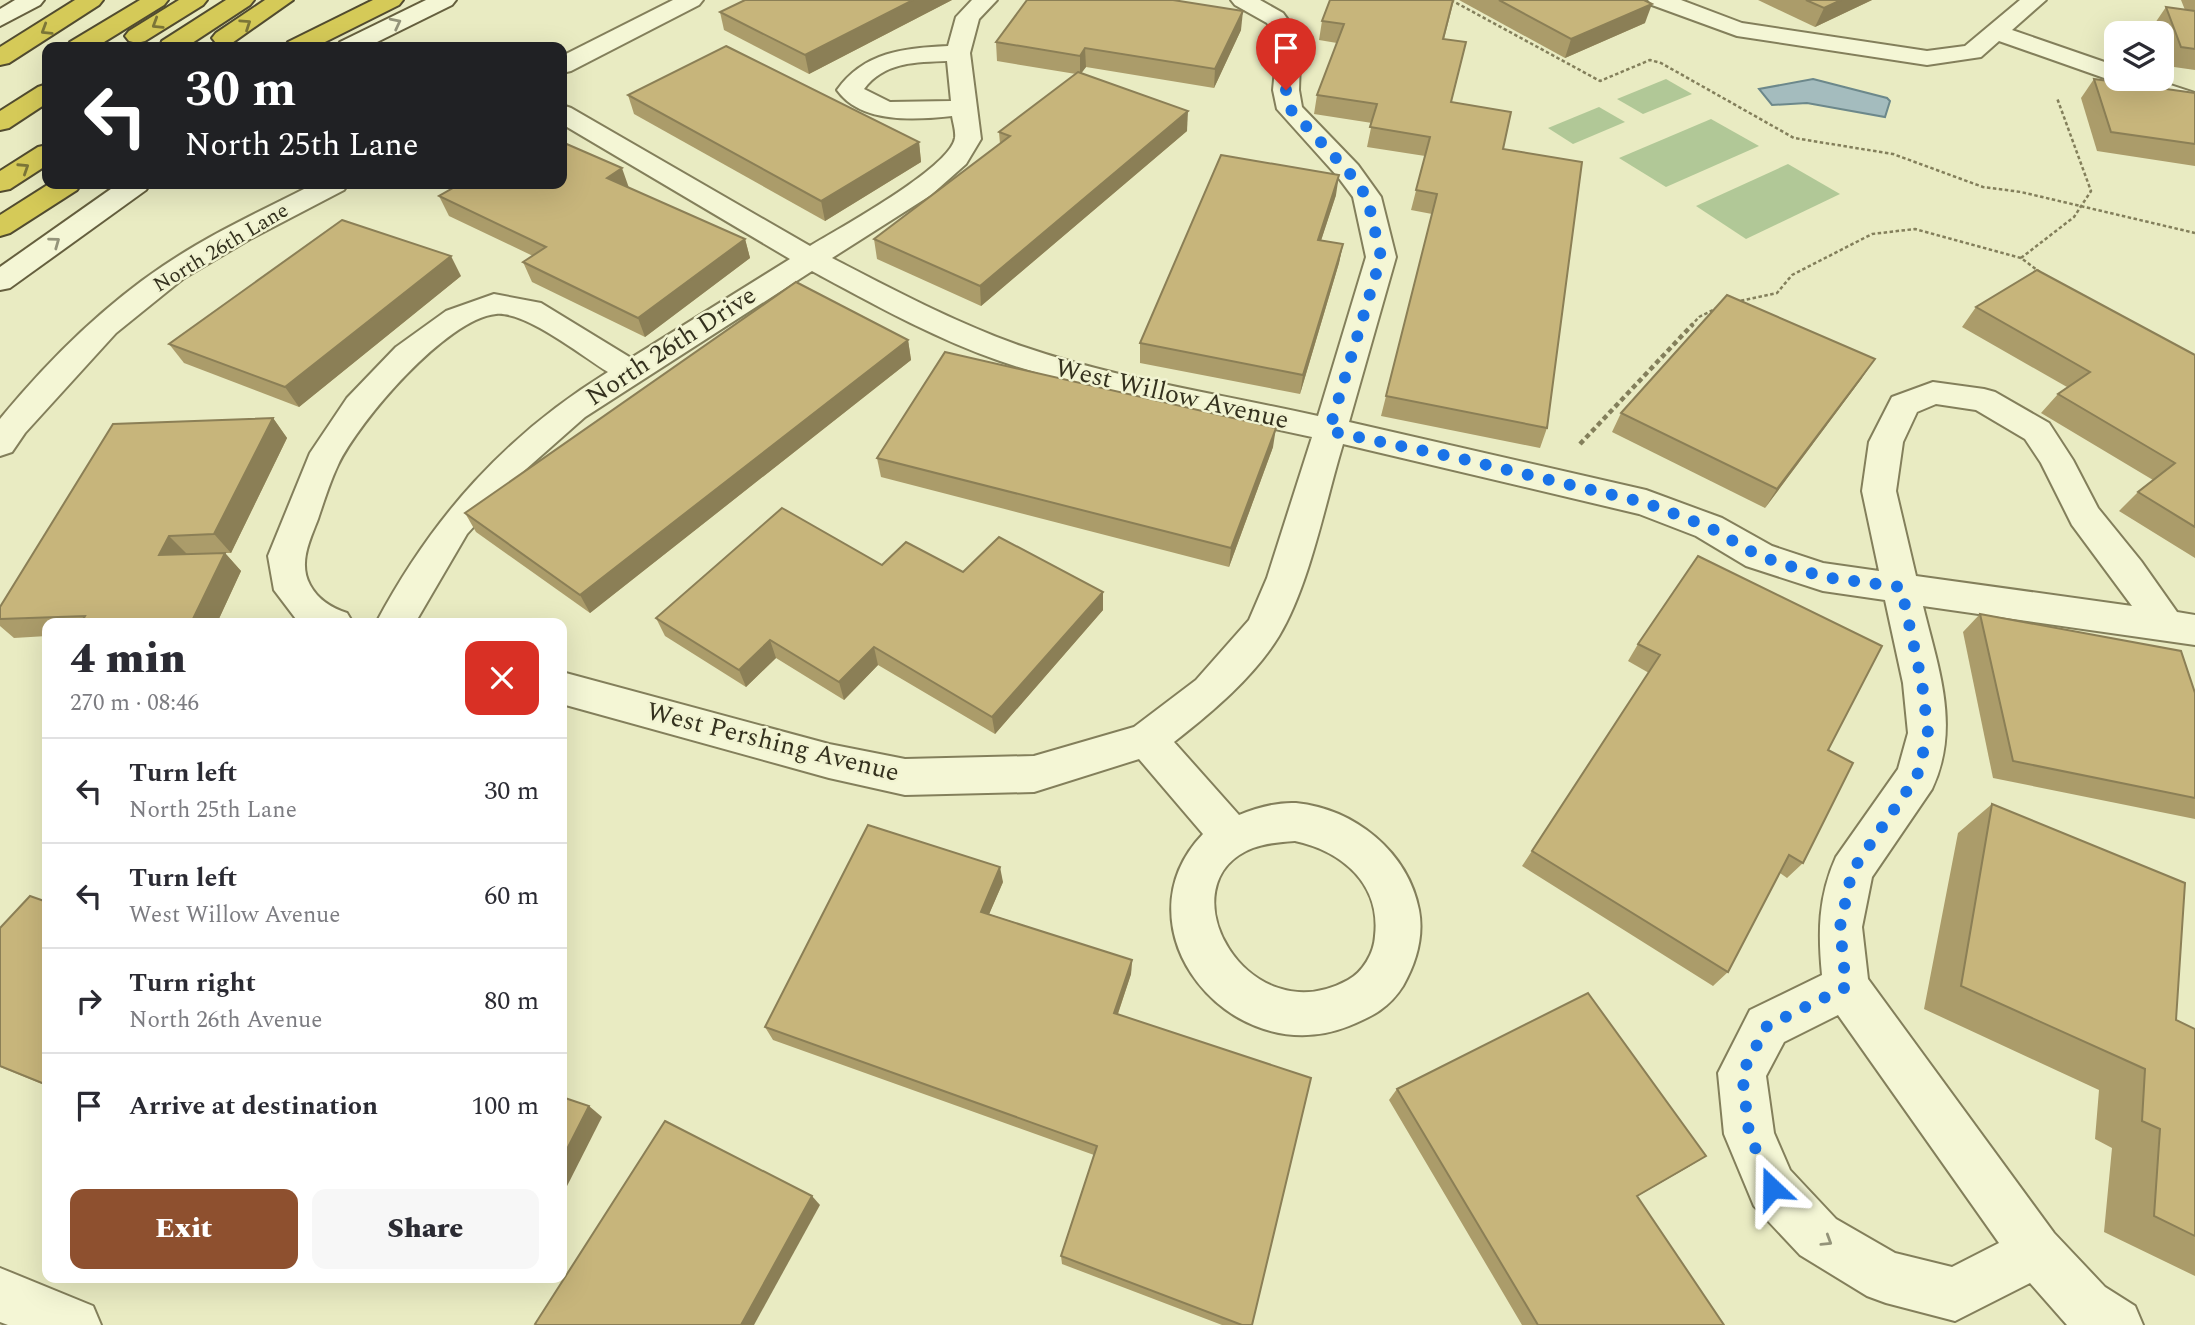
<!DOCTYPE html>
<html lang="en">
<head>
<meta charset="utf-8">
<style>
	body { margin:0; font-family:Spectral,serif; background:#f7f7f7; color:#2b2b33; height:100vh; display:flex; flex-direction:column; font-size:26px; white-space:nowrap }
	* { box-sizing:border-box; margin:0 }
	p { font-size:23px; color:#7c7c81 }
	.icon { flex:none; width:38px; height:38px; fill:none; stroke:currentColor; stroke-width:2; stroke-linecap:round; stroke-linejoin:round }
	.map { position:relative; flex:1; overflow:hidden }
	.drawer { position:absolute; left:42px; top:618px; width:525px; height:665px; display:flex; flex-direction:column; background:#fff; border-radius:14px; box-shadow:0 7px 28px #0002 }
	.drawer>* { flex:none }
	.top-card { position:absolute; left:42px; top:42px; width:525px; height:147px; border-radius:14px; box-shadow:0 7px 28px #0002; background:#202124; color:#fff; overflow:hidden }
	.tools { position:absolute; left:2104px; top:21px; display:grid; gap:14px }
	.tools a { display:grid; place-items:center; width:70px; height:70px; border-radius:14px; background:#fff; box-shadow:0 7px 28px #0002; font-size:35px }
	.pin { position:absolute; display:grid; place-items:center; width:60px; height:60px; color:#fff; margin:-72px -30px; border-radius:50% 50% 50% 0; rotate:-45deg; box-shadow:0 0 7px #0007 }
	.pin .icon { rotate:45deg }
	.me { position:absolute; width:77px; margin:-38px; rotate:337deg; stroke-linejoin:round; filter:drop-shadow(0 0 5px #0008) }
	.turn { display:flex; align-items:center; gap:24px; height:147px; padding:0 28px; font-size:32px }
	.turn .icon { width:91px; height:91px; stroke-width:2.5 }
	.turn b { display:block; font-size:49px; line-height:60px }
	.round { display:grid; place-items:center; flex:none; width:74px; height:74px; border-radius:14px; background:#f7f7f7 }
	.head { display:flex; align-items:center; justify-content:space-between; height:119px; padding:0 28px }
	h1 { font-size:42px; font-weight:800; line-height:52px }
	.action { display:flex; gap:14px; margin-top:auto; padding:14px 28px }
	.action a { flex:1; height:80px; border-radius:14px; background:#8e502f; color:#fff; font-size:28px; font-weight:800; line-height:80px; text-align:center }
	.action a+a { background:#f7f7f7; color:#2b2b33 }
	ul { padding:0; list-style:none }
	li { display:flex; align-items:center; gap:21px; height:105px; padding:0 28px; border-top:2px solid #e1e1e2 }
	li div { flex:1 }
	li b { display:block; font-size:26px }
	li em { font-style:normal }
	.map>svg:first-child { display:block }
	.green { fill:#b1c897 }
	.water { fill:#a4bcbe; stroke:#6c888b; stroke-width:2 }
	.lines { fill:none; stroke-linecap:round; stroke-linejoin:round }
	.minor-casing { stroke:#837f5b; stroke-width:4 }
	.tertiary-casing { stroke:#837f5b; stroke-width:4 }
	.secondary-casing { stroke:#655f3e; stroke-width:4 }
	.motorway-casing { stroke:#514b2f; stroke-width:4 }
	.path-far1 { stroke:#837f5b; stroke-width:2.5; stroke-dasharray:3.5 2.5; stroke-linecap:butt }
	.path { stroke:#837f5b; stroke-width:4.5; stroke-dasharray:5 3.5; stroke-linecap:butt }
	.minor { fill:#f4f6d5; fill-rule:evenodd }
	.tertiary { fill:#f4f6d5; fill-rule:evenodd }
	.secondary { fill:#f4f6d5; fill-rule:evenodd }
	.motorway { fill:#d5ca58; fill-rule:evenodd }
	.wall { fill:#ab9c6a }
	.shaded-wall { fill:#8b7f56 }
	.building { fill:#c7b57b; stroke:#8b7f56; stroke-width:2 }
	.oneway { stroke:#94947a }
	.oneway2 { stroke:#7c7638 }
	.route { stroke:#1a73e8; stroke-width:12; stroke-dasharray:0 21.6 }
	.labels { text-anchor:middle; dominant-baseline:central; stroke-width:5; stroke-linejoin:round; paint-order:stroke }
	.far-street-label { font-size:21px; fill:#34311e; stroke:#f1f3d1 }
	.street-label { font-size:26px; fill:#34311e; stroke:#f1f3d1 }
</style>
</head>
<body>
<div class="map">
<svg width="2195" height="1325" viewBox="0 0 2195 1325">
	<rect width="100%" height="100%" fill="#e9ebc2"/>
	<!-- green -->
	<g class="green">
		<path d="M1666 79 1692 94 1643 114 1617 99Z"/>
		<path d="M1599 107 1625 122 1573 144 1548 128Z"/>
		<path d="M1711 119 1759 146 1666 187 1619 158Z"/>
		<path d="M1788 164 1840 194 1746 239 1696 206Z"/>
	</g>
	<!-- water -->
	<path class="water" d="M1813 79 1887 98 1890 101 1885 117 1807 103 1772 105 1759 89Z"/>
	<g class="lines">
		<defs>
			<g id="minor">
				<path d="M972 0H997L979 19 970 53 981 139 966 164 931 195 832 258C894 290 956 323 1021 346 1117 379 1220 394 1318 416L1366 257 1353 197 1338 177 1277 109 1273 90 1276 59 1272 31 1267 23 1235 5 1231 0H1260L1283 13 1296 31 1300 59 1299 90 1302 107 1358 165 1381 197 1396 257 1349 422 1646 490 1722 518 1772 546 1823 563 1879 571 1862 491 1869 442 1892 397 1933 382 1984 389 1995 392 2049 423 2073 460 2098 508 2141 561 2177 612 2195 615V645L1923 606C1938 668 1961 727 1932 789L1872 877 1862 927 1868 979 2054 1233 2105 1287 2135 1306 2143 1325H2067L2030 1283 1955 1321 1886 1303 1867 1296 1800 1255 1754 1206 1724 1134 1718 1073 1750 1010 1822 975C1818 933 1818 897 1836 857L1898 769 1908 733 1903 683 1885 600 1823 591 1746 566 1696 536 1639 514 1343 444C1325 503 1310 584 1279 636 1254 677 1211 713 1174 742L1239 815C1256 808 1277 802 1296 803 1355 809 1408 852 1419 910 1424 937 1416 963 1403 986 1389 1008 1373 1016 1349 1026 1231 1073 1113 928 1203 834L1139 759 1034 792 905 795 829 778 562 704V672L829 744 905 759 1034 756 1134 727 1196 680 1249 620 1267 578 1312 437C1208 414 1101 395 1000 361 934 338 873 304 812 271L585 417 525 470 467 534 415 623H376C433 516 505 436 608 372 582 356 526 311 496 314 446 319 359 421 338 465 330 482 324 501 318 519 310 540 298 563 310 585 318 600 332 608 347 613L353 623H299L274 590 268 556 310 453 347 398 396 347 446 311 494 294 541 303 631 358 790 259 562 124V105L571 108 810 246C838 229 950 168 955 138 956 131 953 123 952 116 916 120 861 124 837 90 864 52 904 48 948 46L956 17ZM947 61 951 101 890 102 864 89C884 62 916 62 947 61ZM1936 404 1976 410 2025 439 2041 463 2072 525 2132 606 1916 576 1896 491 1903 442 1917 412ZM1295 841C1342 851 1381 884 1375 936 1374 953 1363 972 1348 980 1247 1036 1162 883 1253 848 1266 843 1281 842 1295 841ZM1838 1015 1999 1243 1952 1267 1895 1253 1836 1219 1790 1170 1774 1133 1766 1076 1784 1042Z"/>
				<path d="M1648 0H1681L1742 23 1927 51 1965 46 2020 0H2046L2012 30 2116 66V79H2152L2195 93V110L1999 41 1981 57 1927 65 1737 36 1652 5Z"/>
				<path d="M0 1268 93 1306 101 1325H8L0 1322Z"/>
			</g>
			<g id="tertiary">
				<path d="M673 0H703L699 5 571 71 562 73V56Z"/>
				<path d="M314 184H348L344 190 250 239 184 278 116 333 25 433 12 452 0 456V419C47 362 102 307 163 266 210 234 263 210 314 184Z"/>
			</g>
			<g id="secondary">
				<path d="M15 0H44L40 5 0 26V9Z"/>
				<path d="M426 0H456L452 5 367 47H337L340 42Z"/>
				<path d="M118 184H150L146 190 10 288 0 290V267Z"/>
			</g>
			<g id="motorway">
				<path d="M75 0H103L99 5 9 63 0 65V47Z"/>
				<path d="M140 0H168L164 5 96 47H67L70 42Z"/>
				<path d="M179 0H207L203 5 145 41 137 43 129 41 125 36 129 31Z"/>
				<path d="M226 0H254L250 5 186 47H160L162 41Z"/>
				<path d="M265 0H293L232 43 224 45 216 43 212 38 216 33Z"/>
				<path d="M373 0H403L399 5 315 47H285L288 42Z"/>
				<path d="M47 84V103L9 128 0 130V111L38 87Z"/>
				<path d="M47 145V165L10 189 0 191V171L38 147Z"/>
				<path d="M49 184H81L77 190 10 233 0 236V215Z"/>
			</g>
		</defs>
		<!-- minor casing -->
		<use href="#minor" class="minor-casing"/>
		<!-- tertiary casing -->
		<use href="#tertiary" class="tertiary-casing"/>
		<!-- secondary casing -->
		<use href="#secondary" class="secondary-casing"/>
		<!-- motorway casing -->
		<use href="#motorway" class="motorway-casing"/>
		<!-- path-far1 -->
		<g class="path-far1">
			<path d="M1451 0 1600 81 1650 60 1661 63 1794 138 1893 154 1983 187 2021 192 2195 233"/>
			<path d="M2021 258 2074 217 2091 191 2057 98"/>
			<path d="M1735 302 1777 293 1792 275 1872 234 1915 229 2021 258 2041 273"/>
			<path d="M1691 326 1699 317 1723 305"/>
		</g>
		<!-- path -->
		<path class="path" d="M1580 444 1693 324"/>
		<!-- minor -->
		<use href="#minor" class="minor"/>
		<!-- tertiary -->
		<use href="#tertiary" class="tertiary"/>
		<!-- secondary -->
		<use href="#secondary" class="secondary"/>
		<!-- motorway -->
		<use href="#motorway" class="motorway"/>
	</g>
	<!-- wall -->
	<g class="wall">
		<path d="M952 0 809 74 724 30 720 12Z"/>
		<path d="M1454 0 1444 39 1451 102 1503 149 1547 428 1540 448 1381 416 1432 214 1411 210 1425 156 1367 147 1372 123 1314 114 1317 95 1337 43 1319 40 1322 21Z"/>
		<path d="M1459 0H1644L1645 23 1565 58Z"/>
		<path d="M1758 0H1872L1815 27Z"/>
		<path d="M2181 0H2195V70L2167 66 2161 50V33H2155L2153 26 2166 7 2185 10Z"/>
		<path d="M1241 30 1214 88 1086 67 1081 73 1187 131 981 306 877 259 874 239 1000 144 999 132 1076 74 997 61 996 42Z"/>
		<path d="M2094 79 2195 93V166L2097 151 2081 98Z"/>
		<path d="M628 95 919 142 921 162 825 221 634 114Z"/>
		<path d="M629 188 745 239 750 258 645 337 532 282 523 262 533 256 449 216 439 196Z"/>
		<path d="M1336 195 1321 240 1343 244 1339 263 1300 394 1140 363V343Z"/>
		<path d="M461 276 299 407 184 363 169 344Z"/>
		<path d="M1976 307 2195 355V558L2119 511 2138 492 2153 480 2041 413 2058 394 2067 387 1962 327Z"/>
		<path d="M908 340 911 360 590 613 476 532 465 513Z"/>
		<path d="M1862 378 1765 508 1612 432 1621 413Z"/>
		<path d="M273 418 287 438 231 553H225L241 571 217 623H47V636L14 638 0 626V607Z"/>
		<path d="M1273 447 1229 567 881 477 877 458Z"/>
		<path d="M882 565 963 572 1103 610 995 734 878 665 844 700 776 658 746 687 665 636 656 618Z"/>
		<path d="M1980 614 2195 693V819L1993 778 1963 632Z"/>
		<path d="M1638 644 1828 750 1803 863 1787 878 1780 873 1728 972 1713 986 1522 866 1649 673 1628 661Z"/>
		<path d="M1992 804 2176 1020 2195 1029V1276L2104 1232 2112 1148 2095 1139 2099 1090 1924 1009 1958 833Z"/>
		<path d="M1003 882 989 914 1132 960 1131 974 1118 1014 1252 1325H1222L1062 1264 1061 1256 1094 1155 773 1040 765 1027Z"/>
		<path d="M47 902V1086L0 1067V928Z"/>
		<path d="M1397 1089 1690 1166 1637 1196 1724 1325H1522L1389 1100Z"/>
	</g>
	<!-- shaded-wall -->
	<g class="shaded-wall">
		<path d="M913 0H952L809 74 805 55Z"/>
		<path d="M1841 0H1872L1815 27 1824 8Z"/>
		<path d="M1652 4 1645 23 1565 58 1571 39Z"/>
		<path d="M1243 11 1241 30 1214 88 1215 69Z"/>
		<path d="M1085 48 1086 67 1080 75V56Z"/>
		<path d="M1188 111 1187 131 981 306 980 286Z"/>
		<path d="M919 142 921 162 825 221 821 201Z"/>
		<path d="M622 168 629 188 607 178Z"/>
		<path d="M1339 175 1336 195 1315 259 1318 240Z"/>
		<path d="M745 239 750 258 645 337 638 318Z"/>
		<path d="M1343 244 1339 263 1300 394 1303 375Z"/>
		<path d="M451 256 461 276 299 407 285 387Z"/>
		<path d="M908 340 911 360 590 613 580 595Z"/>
		<path d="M1875 359 1862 378 1765 508 1777 489Z"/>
		<path d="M273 418 287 438 231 553 214 534Z"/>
		<path d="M1276 428 1273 447 1229 567 1231 548Z"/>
		<path d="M169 536 187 554 159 555Z"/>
		<path d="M225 553 241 571 217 623H191Z"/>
		<path d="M1103 592V610L995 734 992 717Z"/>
		<path d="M770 640 776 658 746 687 739 670Z"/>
		<path d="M874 647 878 665 844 700 839 682Z"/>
		<path d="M1000 867 1003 882 984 926 981 912Z"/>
		<path d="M1132 960 1131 974 1114 1025V1013Z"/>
		<path d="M589 1106 602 1117 562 1196V1159Z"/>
		<path d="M1706 1156 1690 1166 1622 1205 1637 1196Z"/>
		<path d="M812 1196 820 1205 754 1325H741Z"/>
		<path d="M509 1278H521L519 1282Z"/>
	</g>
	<!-- building -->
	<g class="building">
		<path d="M745 0H913L805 55 720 12Z"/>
		<path d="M1027 0H1173L1243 11 1215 69 1085 48 1080 56 996 42Z"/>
		<path d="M1330 0H1453L1443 39 1466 42 1451 102 1511 112 1503 149 1582 162 1547 428 1386 396 1437 194 1416 190 1430 137 1370 127 1377 104 1317 95 1344 24 1322 21Z"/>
		<path d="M1499 0H1644L1652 4 1571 39Z"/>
		<path d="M1806 0H1841L1824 8Z"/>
		<path d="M2166 7 2195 11V49L2181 47Z"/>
		<path d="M726 46 919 142 821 201 628 95Z"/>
		<path d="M1078 72 1188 111 980 286 874 239 1010 136 999 132Z"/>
		<path d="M2094 79 2195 93V144L2111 132Z"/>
		<path d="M562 142 622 168 607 178 745 239 638 318 523 262 546 247 439 196 460 184H562Z"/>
		<path d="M1221 155 1339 175 1318 240 1343 244 1303 375 1140 343Z"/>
		<path d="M342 220 451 256 285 387 169 344Z"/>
		<path d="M2037 270 2195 355V527L2138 492 2175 463 2058 394 2090 372 1976 307Z"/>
		<path d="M796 282 908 340 580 595 465 513Z"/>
		<path d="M1727 295 1875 359 1777 489 1621 413Z"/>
		<path d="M945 352 1276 428 1231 548 877 458Z"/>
		<path d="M273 418 214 534 169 536 159 555 225 553 191 623H81L85 616 0 619V607L113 424Z"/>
		<path d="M782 508 882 565 906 542 963 572 999 537 1103 592 992 717 874 647 839 682 770 640 739 670 656 618Z"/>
		<path d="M1698 556 1882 646 1828 750 1853 763 1803 863 1789 855 1728 972 1532 851 1660 655 1638 644Z"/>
		<path d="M1980 614 2181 651 2195 693V798L2013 761Z"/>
		<path d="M1992 804 2185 883 2176 1020 2195 1029V1236L2154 1216 2160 1129 2142 1121 2145 1069 1961 986Z"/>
		<path d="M868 825 1000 867 981 912 1132 960 1114 1013 1311 1078 1252 1325H1242L1061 1256 1097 1146 765 1027Z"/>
		<path d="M30 896 47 902V1085L0 1066V928Z"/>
		<path d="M1588 993 1706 1156 1637 1196 1724 1325H1538L1397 1089Z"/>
		<path d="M562 1097 589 1106 562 1159Z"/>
		<path d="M665 1121 812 1196 741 1325H537L535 1324Z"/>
	</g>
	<!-- one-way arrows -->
	<defs><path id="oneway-chevron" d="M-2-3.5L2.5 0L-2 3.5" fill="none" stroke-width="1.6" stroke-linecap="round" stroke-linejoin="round" transform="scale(1.75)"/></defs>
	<g class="oneway">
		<use href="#oneway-chevron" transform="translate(396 23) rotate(-27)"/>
		<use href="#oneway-chevron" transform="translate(55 242) rotate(-36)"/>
		<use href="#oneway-chevron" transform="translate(1827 1241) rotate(32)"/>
	</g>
	<g class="oneway2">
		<use href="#oneway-chevron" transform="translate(157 24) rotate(148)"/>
		<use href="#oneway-chevron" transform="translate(246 24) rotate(-34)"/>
		<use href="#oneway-chevron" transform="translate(46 30) rotate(148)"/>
		<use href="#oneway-chevron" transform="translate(24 168) rotate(-33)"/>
	</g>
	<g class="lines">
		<!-- route -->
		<path class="route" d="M1286 90 1290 109 1348 171 1367 197 1381 257 1329 431 1458 458 1646 503 1709 527 1759 556 1823 577 1901 587 1922 683 1928 733 1917 776 1852 871 1840 927 1846 987 1767 1026 1742 1073 1749 1133 1772 1188"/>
	</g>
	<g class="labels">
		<!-- far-street labels -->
		<g class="far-street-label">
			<text transform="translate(221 248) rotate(-31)">North 26th Lane</text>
		</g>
		<!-- street labels -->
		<g class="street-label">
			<text transform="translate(671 346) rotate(-33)">North 26th Drive</text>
			<text transform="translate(1172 394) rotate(13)">West Willow Avenue</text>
			<text transform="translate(773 742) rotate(14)">West Pershing Avenue</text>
		</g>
	</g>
</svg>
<div class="tools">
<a><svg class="icon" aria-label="layers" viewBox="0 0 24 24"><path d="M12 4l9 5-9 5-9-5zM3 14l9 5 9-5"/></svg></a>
</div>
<div class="pin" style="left:1286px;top:90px;background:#d93025"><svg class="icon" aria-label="arrive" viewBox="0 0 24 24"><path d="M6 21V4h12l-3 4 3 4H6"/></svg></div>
<svg class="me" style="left:1772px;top:1188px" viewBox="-20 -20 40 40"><path d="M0-17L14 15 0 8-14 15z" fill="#1a73e8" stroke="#fff" stroke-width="4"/></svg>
<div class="top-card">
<div class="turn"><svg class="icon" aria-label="left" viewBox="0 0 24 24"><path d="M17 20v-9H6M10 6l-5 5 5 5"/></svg><div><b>30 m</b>North 25th Lane</div></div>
</div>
<section class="drawer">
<div class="head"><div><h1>4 min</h1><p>270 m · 08:46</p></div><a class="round" style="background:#d93025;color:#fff"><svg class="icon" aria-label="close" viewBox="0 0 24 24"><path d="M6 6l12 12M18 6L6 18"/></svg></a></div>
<ul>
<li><svg class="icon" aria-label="left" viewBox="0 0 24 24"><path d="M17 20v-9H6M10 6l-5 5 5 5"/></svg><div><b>Turn left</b><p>North 25th Lane</p></div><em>30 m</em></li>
<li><svg class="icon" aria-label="left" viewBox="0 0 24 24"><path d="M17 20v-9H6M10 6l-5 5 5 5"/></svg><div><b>Turn left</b><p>West Willow Avenue</p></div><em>60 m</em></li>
<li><svg class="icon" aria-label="right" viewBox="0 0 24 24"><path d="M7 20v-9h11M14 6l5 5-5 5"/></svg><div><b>Turn right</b><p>North 26th Avenue</p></div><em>80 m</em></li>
<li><svg class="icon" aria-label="arrive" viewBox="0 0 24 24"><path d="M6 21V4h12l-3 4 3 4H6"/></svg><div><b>Arrive at destination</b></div><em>100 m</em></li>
</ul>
<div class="action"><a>Exit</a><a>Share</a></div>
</section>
</div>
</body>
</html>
